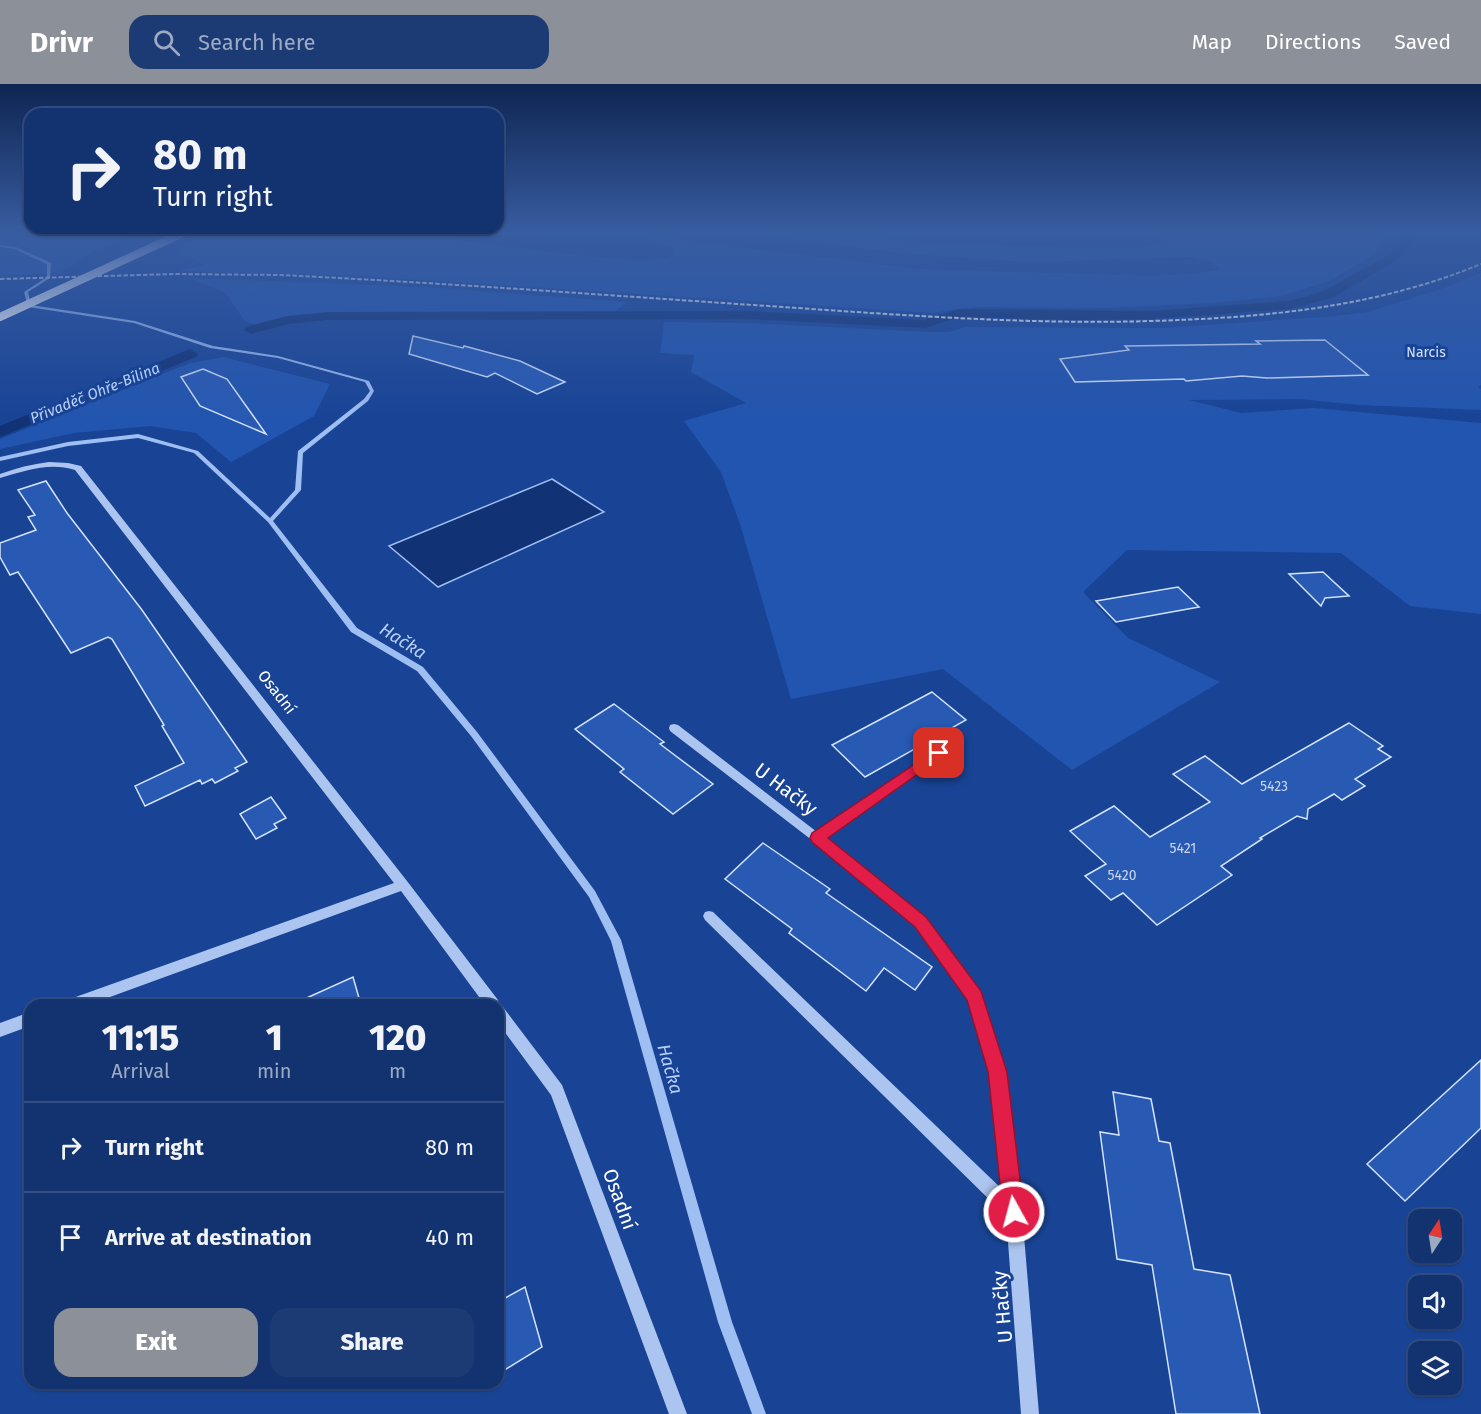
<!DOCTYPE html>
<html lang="en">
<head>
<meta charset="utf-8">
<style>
	body { margin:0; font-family:"Fira Sans",sans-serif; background:#1c3b75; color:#f1f3f6; height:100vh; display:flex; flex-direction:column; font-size:22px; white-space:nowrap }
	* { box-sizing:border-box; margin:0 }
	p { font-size:20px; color:#9daac3 }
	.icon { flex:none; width:33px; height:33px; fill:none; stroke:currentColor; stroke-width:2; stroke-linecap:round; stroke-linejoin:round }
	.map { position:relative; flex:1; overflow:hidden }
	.panel { position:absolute; left:24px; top:915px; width:480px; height:390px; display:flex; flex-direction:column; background:#133370; border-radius:18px; box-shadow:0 2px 4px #0004,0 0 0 2px #324e83 }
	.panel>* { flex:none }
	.hud { position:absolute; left:24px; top:24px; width:480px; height:126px; border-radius:18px; box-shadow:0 2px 4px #0004,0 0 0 2px #324e83; background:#133370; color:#f1f3f6; overflow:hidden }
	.needle { width:39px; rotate:12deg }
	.fabs { position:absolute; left:1408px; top:1125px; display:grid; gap:12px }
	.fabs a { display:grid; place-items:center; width:54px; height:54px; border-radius:12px; background:#133370; box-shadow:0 2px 4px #0004,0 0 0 2px #324e83; font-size:30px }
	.pin { position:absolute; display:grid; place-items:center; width:51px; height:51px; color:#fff; margin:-26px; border-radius:12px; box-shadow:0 3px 9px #0006 }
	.me { position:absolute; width:66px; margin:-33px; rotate:353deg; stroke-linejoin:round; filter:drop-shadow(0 0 4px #0008) }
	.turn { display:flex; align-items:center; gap:21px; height:126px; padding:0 30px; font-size:27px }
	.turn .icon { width:78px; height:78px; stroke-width:2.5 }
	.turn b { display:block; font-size:42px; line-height:51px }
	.eta { display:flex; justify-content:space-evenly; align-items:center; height:102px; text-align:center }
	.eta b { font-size:36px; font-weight:800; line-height:42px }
	.primary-button { display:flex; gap:12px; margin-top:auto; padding:12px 30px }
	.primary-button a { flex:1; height:69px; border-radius:18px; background:#8c9099; color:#fff; font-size:24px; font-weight:800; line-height:69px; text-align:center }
	.primary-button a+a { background:#1c3b75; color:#f1f3f6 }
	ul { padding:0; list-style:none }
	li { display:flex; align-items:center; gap:18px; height:90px; padding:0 30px; border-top:2px solid #324e83 }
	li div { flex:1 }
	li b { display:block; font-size:22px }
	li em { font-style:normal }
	header { display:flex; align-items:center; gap:36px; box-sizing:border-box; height:84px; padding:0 30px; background:#8c9099; color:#fff }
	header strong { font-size:28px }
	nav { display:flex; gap:33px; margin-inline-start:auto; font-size:21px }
	.search { width:420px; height:54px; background:#1c3b75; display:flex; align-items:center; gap:15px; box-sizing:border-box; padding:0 21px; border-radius:18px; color:#9daac3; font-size:22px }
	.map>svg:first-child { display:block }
	.green { fill:#2255af }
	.water { fill:#113274; stroke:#9fbef2; stroke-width:1.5 }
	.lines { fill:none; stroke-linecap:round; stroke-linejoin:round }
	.stream { fill:#9fbef2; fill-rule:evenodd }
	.canal { fill:#113274; fill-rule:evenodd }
	.building { fill:#285ab4; stroke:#d3e2fb; stroke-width:1.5 }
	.minor { fill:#acc5f0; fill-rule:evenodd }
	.rail { stroke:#fff; stroke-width:2; stroke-dasharray:4.5 2; stroke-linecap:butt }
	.highway-bridge { stroke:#fff; stroke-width:8 }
	.route { fill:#e11d48; stroke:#92132f; stroke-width:1.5 }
	.labels { text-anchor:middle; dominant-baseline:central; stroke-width:6; stroke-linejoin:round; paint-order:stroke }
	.far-park-label { font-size:14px; fill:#d3e2fb; stroke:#194496 }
	.number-label { font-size:14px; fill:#c9d6ec }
	.far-water-label { font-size:15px; font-style:italic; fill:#b8cff7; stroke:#194496 }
	.street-label { font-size:16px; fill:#fff; stroke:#194496 }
	.water-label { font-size:18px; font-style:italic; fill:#b8cff7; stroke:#194496 }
	.near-street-label { font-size:20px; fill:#fff; stroke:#194496 }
</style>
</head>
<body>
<header>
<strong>Drivr</strong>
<div class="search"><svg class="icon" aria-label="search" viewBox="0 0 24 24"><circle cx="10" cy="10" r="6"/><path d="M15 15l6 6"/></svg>Search here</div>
<nav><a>Map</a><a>Directions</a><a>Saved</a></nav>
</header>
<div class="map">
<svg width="1481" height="1330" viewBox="0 0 1481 1330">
	<rect width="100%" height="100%" fill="#194496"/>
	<!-- green -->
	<g class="green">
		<path d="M0 148H147L129 152 91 169 60 189 0 192Z"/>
		<path d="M209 148H441L446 153 463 157 556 169 642 177 669 174 674 168 673 164 651 156 650 154 653 153 919 185 1150 192 1191 190 1220 186 1213 178 1192 173 1031 178 907 170 743 148H838L906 158 1011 162 1133 163 1167 160 1156 148H1343L1387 156 1370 173 1331 196 1282 212 1213 219 1109 224 974 223 932 229 361 192 178 187 203 181 190 173 177 171 187 158Z"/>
		<path d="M1481 189V301L1478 303 1481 305V326L1359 321 1300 315 1189 316 1241 329 1314 324 1481 339V530L1410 522 1341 469 1127 466 1083 508 1128 554 1220 598 1072 686 943 585 791 615 740 440 721 388 684 337 746 319 691 288 694 271 660 269 664 238 745 239 929 248H948L965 243 1163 244 1336 232 1368 228 1444 204Z"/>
		<path d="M191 194 425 203 627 218 613 229H331L289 233 258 242 244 236 226 209Z"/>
		<path d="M224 273 330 300 314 332 231 378 196 349 150 342 74 349 0 365V355L190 279Z"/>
	</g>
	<!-- water -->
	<path class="water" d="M552 395 604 428 438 503 389 462Z"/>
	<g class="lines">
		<!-- stream -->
		<path class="stream" d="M0 161 16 163 51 179 50 194 28 208 31 221 135 237 213 262 278 272 369 297 374 307 368 317 303 369 301 406 273 437 357 544 423 583 477 648 595 807 621 856 732 1238 766 1330H752L718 1238 611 857 589 813 471 652 417 587 351 548 268 438 194 369 138 354 68 362 0 377V373L68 358 138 350 198 367 270 434 295 406 298 367 364 315 370 307 365 298 278 274 210 264 134 239 28 223 24 208 47 193V180L14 165 0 163Z"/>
		<!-- canal -->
		<g class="canal">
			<path d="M1404 148H1416L1403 170 1389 181 1332 214 1289 225 1152 235 1075 236 959 233 925 244 747 235 328 236 288 240 251 250 244 246 246 243 287 232 328 228 747 227 924 236 959 225 1152 227 1289 217 1322 208 1381 175 1394 165Z"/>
			<path d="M190 265 198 270 196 273 0 353V342Z"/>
		</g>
	</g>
	<!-- building -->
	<g class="building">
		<path d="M413 252 463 264 464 262 520 277 565 298 537 310 495 289 487 293 409 270Z"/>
		<path d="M1325 256 1368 291 1267 294 1242 292 1186 297 1184 295 1075 298 1060 275 1129 266 1125 262 1260 260 1256 257Z"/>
		<path d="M203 285 227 295 266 350 200 322 181 293Z"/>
		<path d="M46 397 67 429 142 526 247 678 235 684 238 687 215 699 212 695 202 700 200 696 145 722 135 702 184 679 162 642 164 641 112 555 108 553 71 569 18 488 10 491 0 473V459L36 446 28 433 35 431 18 406Z"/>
		<path d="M1323 488 1349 512 1325 514 1321 522 1289 490Z"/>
		<path d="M1178 503 1199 523 1116 538 1096 517Z"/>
		<path d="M932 608 966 636 865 693 832 661Z"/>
		<path d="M614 620 664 658 660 660 713 700 673 730 620 688 624 685 575 645Z"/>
		<path d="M1349 639 1383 662 1378 665 1391 673 1355 695 1365 702 1342 716 1334 710 1308 725 1307 735 1297 732 1260 754 1262 755 1221 782 1232 791 1157 841 1123 809 1111 816 1085 792 1106 780 1070 747 1114 722 1150 753 1210 718 1173 690 1205 672 1242 700Z"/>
		<path d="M271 713 286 734 274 740 277 744 256 755 240 730Z"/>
		<path d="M763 759 830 805 826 809 932 883 915 906 884 884 866 907 789 849 792 845 725 795Z"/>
		<path d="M353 893 361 921H291Z"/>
		<path d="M1481 976V1044L1405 1117 1367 1080Z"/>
		<path d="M1113 1008 1151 1015 1159 1057 1170 1059 1194 1185 1230 1191 1260 1330H1176L1152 1181 1117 1175 1100 1048 1119 1051Z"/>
		<path d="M525 1203 542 1263 498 1290V1218Z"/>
	</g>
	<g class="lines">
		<!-- minor -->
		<g class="minor">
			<path d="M49 378 68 379 81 382 407 797 498 916 499 922 503 923 562 1001 687 1330H669L551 1011 498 939V921H485L401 807 88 921H63L65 916 70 915 394 799 75 386C49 378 25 387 0 394V390C16 384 32 380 49 378Z"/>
			<path d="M674 640 678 641 817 748 935 666 939 665 944 669 943 672 825 754 925 834 982 912 1005 988 1022 1128 1039 1330H1021L1006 1132 705 836 703 832 705 828 709 827 713 828 1004 1107 991 988 969 915 917 842 813 757 670 647 669 644 670 641Z"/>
			<path d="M30 928V942L0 953V939Z"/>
		</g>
		<!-- rail -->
		<path class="rail" d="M0 195 174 190 280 191C448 199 616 212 783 223 915 232 1046 242 1178 236 1282 232 1384 220 1481 180"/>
		<!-- highway-bridge -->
		<path class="highway-bridge" d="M0 233 185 148"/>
	</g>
	<!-- sky -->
	<linearGradient id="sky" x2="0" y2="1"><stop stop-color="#0e2552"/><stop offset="0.44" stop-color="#385ca0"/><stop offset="1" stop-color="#385ca0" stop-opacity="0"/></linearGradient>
	<rect width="1481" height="334" fill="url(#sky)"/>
	<!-- route -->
	<path class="route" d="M939 664 945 669 943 672 828 754 926 833 981 907 1007 988 1024 1128 1021 1135 1014 1138 1006 1135 1003 1128 988 988 967 916 915 843 812 758 810 754 812 749Z"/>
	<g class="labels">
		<!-- far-park labels -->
		<g class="far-park-label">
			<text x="1426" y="268">Narcis</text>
		</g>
		<!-- number labels -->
		<g class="number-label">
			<text x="1274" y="702">5423</text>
			<text x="1183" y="764">5421</text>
			<text x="1122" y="791">5420</text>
		</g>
		<!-- far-water labels -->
		<g class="far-water-label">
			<text transform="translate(95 309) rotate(-22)">Přivaděč Ohře-Bílina</text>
		</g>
		<!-- street labels -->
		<g class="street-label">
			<text transform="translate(277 608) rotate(52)">Osadní</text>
		</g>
		<!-- water labels -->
		<g class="water-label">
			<text transform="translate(403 557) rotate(32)">Hačka</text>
			<text transform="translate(670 985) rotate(74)">Hačka</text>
		</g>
		<!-- near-street labels -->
		<g class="near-street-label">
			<text transform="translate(786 705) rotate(37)">U Hačky</text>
			<text transform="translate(620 1115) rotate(70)">Osadní</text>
			<text transform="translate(1002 1223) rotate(-95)">U Hačky</text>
		</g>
	</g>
</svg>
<div class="fabs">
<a><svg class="needle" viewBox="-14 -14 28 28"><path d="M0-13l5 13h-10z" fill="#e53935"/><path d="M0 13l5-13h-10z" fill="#9daac3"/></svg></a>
<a><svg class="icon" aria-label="sound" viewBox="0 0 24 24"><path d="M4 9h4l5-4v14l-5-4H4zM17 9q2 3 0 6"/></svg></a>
<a><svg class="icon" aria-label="layers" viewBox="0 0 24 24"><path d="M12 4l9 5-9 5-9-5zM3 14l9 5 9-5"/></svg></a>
</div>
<div class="pin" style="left:939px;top:669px;background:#d93025"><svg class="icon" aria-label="arrive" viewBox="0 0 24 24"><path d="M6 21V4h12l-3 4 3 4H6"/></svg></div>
<svg class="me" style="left:1014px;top:1128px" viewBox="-20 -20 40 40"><circle r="17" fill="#e11d48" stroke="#fff" stroke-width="3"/><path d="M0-11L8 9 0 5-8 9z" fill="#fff"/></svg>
<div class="hud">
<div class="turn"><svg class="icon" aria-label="right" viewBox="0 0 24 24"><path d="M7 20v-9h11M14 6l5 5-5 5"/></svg><div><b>80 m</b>Turn right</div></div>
</div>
<section class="panel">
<div class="eta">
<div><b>11:15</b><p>Arrival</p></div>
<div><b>1</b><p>min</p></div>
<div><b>120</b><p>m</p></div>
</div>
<ul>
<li><svg class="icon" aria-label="right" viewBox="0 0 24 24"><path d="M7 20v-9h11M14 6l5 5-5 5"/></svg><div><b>Turn right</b></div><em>80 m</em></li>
<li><svg class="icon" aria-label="arrive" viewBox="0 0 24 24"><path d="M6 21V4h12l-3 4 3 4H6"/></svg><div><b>Arrive at destination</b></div><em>40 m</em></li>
</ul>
<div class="primary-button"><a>Exit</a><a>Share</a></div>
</section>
</div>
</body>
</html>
